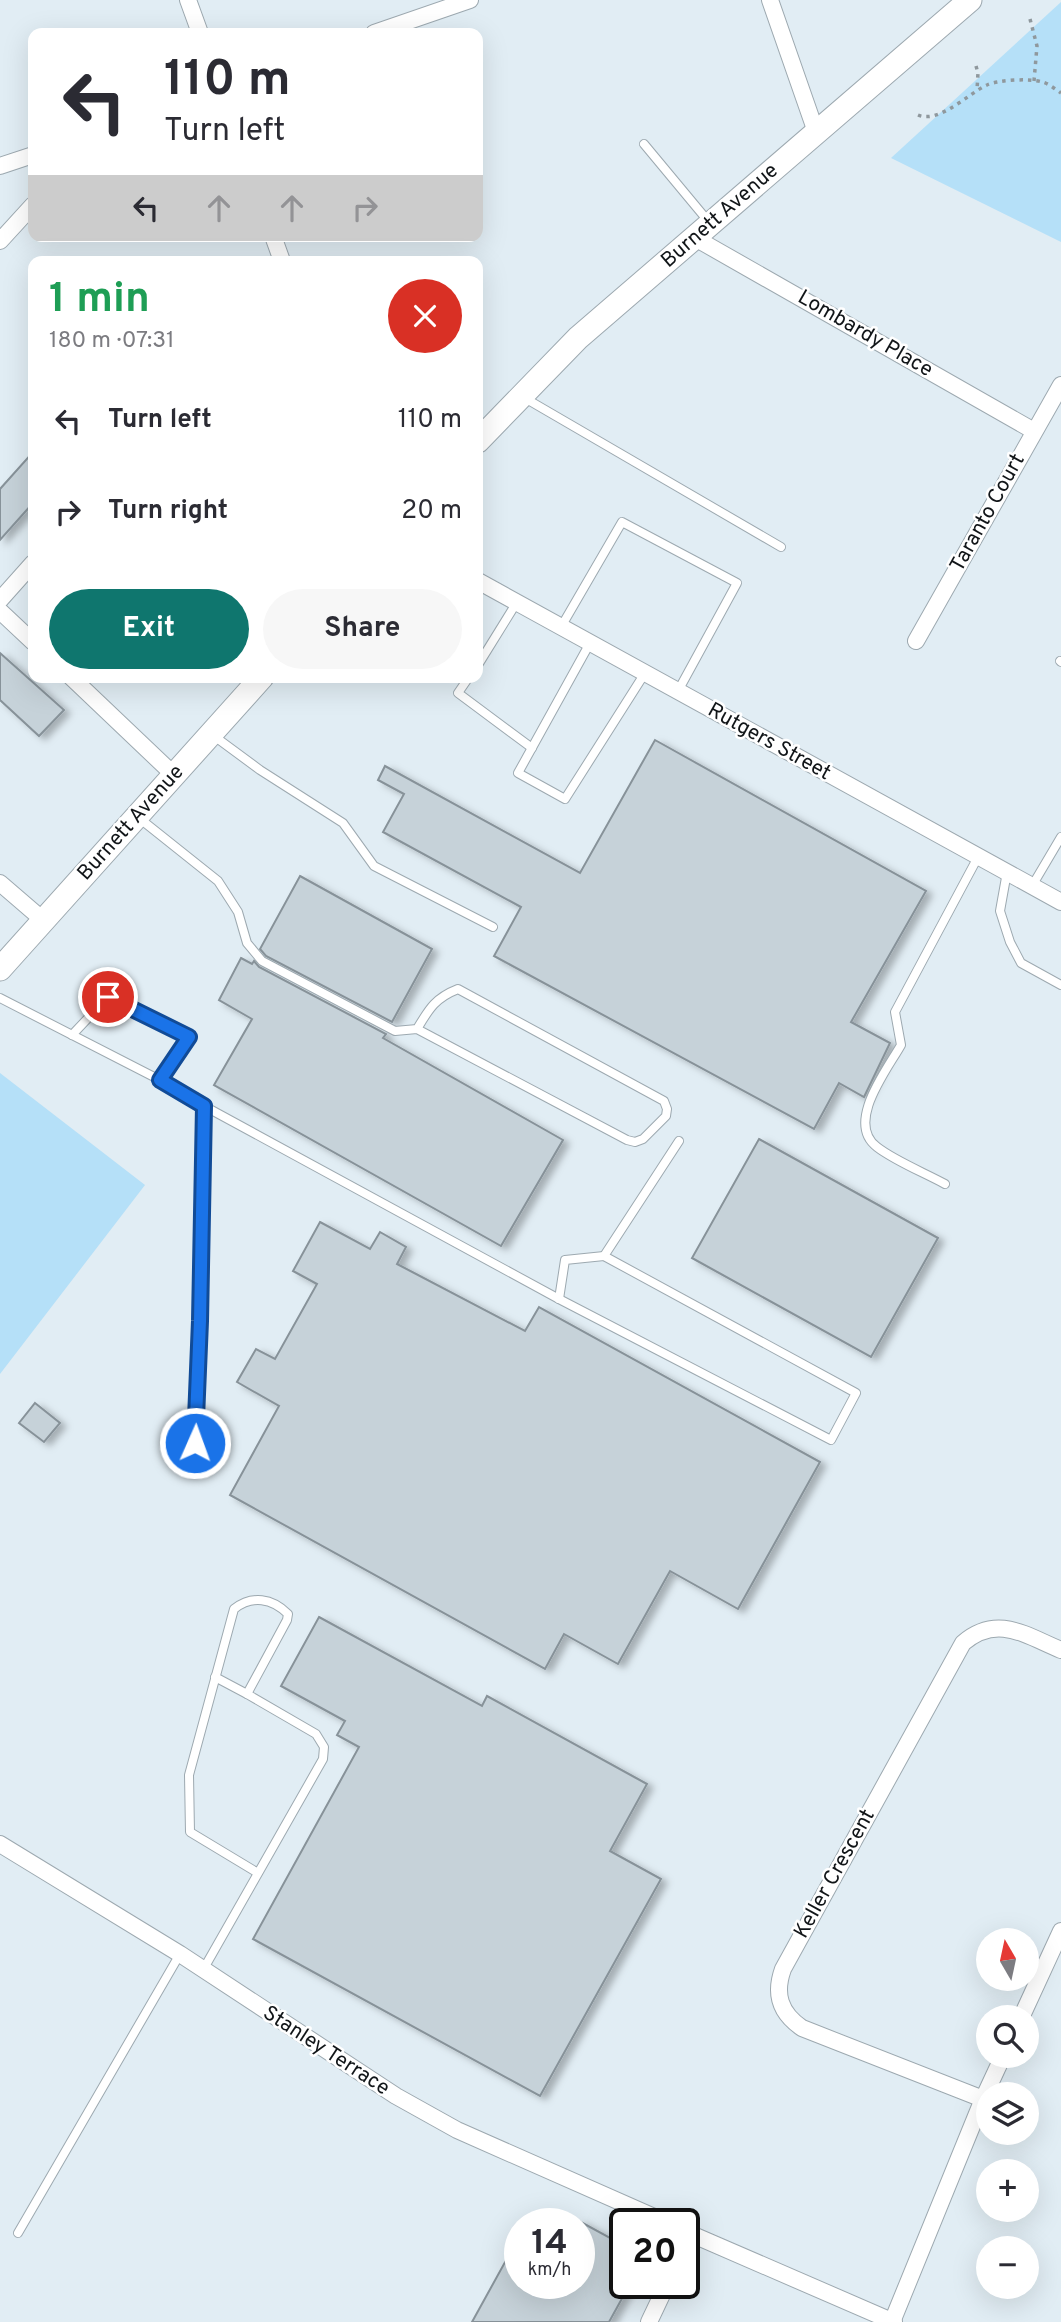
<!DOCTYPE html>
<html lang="en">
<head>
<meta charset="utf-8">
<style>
	body { margin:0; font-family:Overpass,sans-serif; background:#f7f7f7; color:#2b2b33; height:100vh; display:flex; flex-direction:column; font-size:26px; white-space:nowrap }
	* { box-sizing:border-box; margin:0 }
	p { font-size:23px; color:#7c7c81 }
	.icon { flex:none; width:38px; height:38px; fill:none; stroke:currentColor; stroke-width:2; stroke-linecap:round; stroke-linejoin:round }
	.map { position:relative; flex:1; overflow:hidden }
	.drawer { position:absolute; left:28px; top:256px; width:455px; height:427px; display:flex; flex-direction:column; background:#fff; border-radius:14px; box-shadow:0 7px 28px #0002 }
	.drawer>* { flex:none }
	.hud { position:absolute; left:28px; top:28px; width:455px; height:214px; border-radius:14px; box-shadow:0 7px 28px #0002; background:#fff; color:#2b2b33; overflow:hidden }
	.needle { width:46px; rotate:351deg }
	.controls { position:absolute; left:976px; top:1928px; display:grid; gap:14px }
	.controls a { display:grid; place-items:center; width:63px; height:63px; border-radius:50%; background:#fff; box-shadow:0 7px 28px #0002; font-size:35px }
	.speed { position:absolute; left:504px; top:2208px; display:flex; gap:14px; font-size:35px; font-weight:700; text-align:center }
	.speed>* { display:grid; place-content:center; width:91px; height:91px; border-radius:50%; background:#fff; box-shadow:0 7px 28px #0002; line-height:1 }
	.speed small { font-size:18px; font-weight:400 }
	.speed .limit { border:4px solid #111; border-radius:10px; background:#fff; color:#111 }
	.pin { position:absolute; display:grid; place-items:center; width:60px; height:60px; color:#fff; margin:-30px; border:4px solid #fff; border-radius:50%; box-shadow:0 2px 7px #0007 }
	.me { position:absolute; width:77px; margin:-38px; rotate:2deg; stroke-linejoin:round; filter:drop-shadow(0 0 5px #0008) }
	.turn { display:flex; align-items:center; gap:24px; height:147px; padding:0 21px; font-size:32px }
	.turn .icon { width:91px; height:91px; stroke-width:2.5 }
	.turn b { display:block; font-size:49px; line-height:60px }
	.lanes { display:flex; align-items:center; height:66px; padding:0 21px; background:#0003; justify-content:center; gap:35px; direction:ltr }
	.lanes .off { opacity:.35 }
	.round { display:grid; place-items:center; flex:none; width:74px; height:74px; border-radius:37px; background:#f7f7f7 }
	.summary { display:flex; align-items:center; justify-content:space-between; height:119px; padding:0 21px }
	h1 { font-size:42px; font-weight:700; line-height:52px; color:#1e9e55 }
	.primary-button { display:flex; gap:14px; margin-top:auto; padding:14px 21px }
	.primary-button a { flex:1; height:80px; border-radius:42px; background:#0f766e; color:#fff; font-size:28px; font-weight:700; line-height:80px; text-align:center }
	.primary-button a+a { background:#f7f7f7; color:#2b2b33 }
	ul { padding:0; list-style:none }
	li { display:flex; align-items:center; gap:21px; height:91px; padding:0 21px }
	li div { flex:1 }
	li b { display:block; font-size:26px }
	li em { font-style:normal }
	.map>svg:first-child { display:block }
	.green { fill:#b5e0f8 }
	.building { fill:#c6d2d9; stroke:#879299; stroke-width:2; filter:url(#shadow) }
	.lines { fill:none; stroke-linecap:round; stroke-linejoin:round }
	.lane-casing { stroke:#9da9b0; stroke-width:10 }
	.street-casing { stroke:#9da9b0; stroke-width:18 }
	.secondary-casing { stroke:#9da9b0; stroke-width:25 }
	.path { stroke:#8f989d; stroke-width:3.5; stroke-dasharray:3.5 5; stroke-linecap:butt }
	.lane { stroke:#fff; stroke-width:8 }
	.street { stroke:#fff; stroke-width:16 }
	.secondary { stroke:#fff; stroke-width:23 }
	.route-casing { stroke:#114b97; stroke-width:18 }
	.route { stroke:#1a73e8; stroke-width:12 }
	.labels { text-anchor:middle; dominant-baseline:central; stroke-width:5; stroke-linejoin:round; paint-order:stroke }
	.street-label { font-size:21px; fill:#111518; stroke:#fff }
</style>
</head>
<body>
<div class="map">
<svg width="1061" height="2322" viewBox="0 0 1061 2322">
	<defs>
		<filter id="shadow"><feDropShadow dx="6" dy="3.5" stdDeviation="3.5" flood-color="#0004"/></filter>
	</defs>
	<rect width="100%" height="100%" fill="#e1edf4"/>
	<!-- green -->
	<g class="green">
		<path d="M1061 2V242L891 158Z"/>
		<path d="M0 1073 145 1185 0 1374Z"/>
	</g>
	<!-- building -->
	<g class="building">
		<path d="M33 452V503L0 540V489Z"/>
		<path d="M0 653 64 710 39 736 0 700Z"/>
		<path d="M655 740 926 891 851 1022 890 1043 864 1097 839 1083 814 1129 494 956 521 907 383 832 404 794 378 780 385 766 580 873Z"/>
		<path d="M300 876 432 949 392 1022 266 956 260 949Z"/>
		<path d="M241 958 252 964 254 961 259 967 386 1034 383 1038 563 1140 501 1246 214 1085 252 1019 219 1000Z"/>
		<path d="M759 1139 938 1238 871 1357 692 1258Z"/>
		<path d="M320 1222 370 1249 380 1232 406 1247 397 1264 525 1331 539 1307 820 1462 738 1609 670 1571 618 1664 564 1634 545 1669 230 1495 279 1406 237 1382 256 1349 275 1359 317 1284 293 1271Z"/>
		<path d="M35 1403 60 1423 44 1442 19 1423Z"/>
		<path d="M319 1617 482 1706 487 1696 647 1784 610 1851 661 1879 540 2096 253 1939 359 1747 337 1735 345 1721 281 1686Z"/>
		<path d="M579 2221 625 2246V2284H630L609 2322H472L520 2235V2284H579Z"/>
	</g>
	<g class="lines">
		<defs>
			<g id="lane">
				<path d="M644 144 708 221"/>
				<path d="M523 397 781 547"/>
				<path d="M561 627 622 522 737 583 678 691"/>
				<path d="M590 643 518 773 565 799 645 673"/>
				<path d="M1060 661 1061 662"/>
				<path d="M478 665 517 602"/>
				<path d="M469 677 458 693 532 748"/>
				<path d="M214 736 260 770 343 823 374 866 493 927"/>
				<path d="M139 818 218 881 238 912 247 943 262 961 395 1031 417 1029 627 1140 635 1142 643 1139 666 1116 667 1109 664 1101 458 989C435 998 429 1009 417 1029"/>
				<path d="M1007 872 1000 911 1010 942 1021 963 1061 985"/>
				<path d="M1032 886 1061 837"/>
				<path d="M0 998 160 1080 204 1106 559 1299 831 1440 856 1393 604 1256 679 1141"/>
				<path d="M72 1035 108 997 189 1037 160 1080"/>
				<path d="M945 1184C925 1173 895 1161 877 1147 845 1123 887 1070 901 1045L895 1012 978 857"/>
				<path d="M559 1299 565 1260 604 1256"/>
				<path d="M195 1443 200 1321 204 1106"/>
				<path d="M215 1677 247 1694"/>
				<path d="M203 1970 323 1759 324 1747 316 1734 247 1694 287 1620 288 1614C272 1598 252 1595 234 1609L189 1775 190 1832 258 1873"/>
				<path d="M18 2233 180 1954"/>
			</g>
			<g id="street">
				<path d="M188 0 200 33"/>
				<path d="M770 0 816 132"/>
				<path d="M374 33 470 0"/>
				<path d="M0 166 33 155"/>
				<path d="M273 236 282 261"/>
				<path d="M695 238 1034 431"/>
				<path d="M0 241 33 205"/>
				<path d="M478 581 1061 902"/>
				<path d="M0 600 33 563"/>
				<path d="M0 611 33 642"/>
				<path d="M916 641 1061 385"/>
				<path d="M71 677 174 775"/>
				<path d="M0 883 43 920"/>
				<path d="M0 1844 180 1954 396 2096 457 2130 670 2224"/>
				<path d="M1021 2018 1061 1931"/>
				<path d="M983 2099 802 2028C780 2013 774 1994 783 1969L963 1643C997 1614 1025 1635 1061 1650"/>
				<path d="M684 2231 894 2322"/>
				<path d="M649 2322 667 2284"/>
				<path d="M892 2322 983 2099 1003 2056"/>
			</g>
			<g id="secondary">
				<path d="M478 441 578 338 970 0"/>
				<path d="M0 969 262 677"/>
			</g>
		</defs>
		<!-- lane casing -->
		<use href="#lane" class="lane-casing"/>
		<!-- street casing -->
		<use href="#street" class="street-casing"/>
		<!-- secondary casing -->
		<use href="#secondary" class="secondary-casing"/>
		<!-- path -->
		<g class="path">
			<path d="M1030 19 1037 46 1034 81"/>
			<path d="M976 66 978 73 977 90"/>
			<path d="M918 115C939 124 969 93 987 85 998 80 1030 78 1042 82 1048 83 1055 89 1061 93"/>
		</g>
		<!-- lane -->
		<use href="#lane" class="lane"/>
		<!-- street -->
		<use href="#street" class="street"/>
		<!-- secondary -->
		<use href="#secondary" class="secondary"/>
	</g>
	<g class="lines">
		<defs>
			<path id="route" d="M108 997 189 1037 160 1080 204 1106 200 1321 195 1443"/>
		</defs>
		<!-- route casing -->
		<use href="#route" class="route-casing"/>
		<!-- route -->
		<use href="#route" class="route"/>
	</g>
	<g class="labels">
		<!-- street labels -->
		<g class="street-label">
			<text transform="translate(720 216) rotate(-41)">Burnett Avenue</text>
			<text transform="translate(865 334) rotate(30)">Lombardy Place</text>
			<text transform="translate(988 513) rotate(-61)">Taranto Court</text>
			<text transform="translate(769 742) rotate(29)">Rutgers Street</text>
			<text transform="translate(131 823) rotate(-48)">Burnett Avenue</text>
			<text transform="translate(835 1874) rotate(-61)">Keller Crescent</text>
			<text transform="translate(326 2051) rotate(33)">Stanley Terrace</text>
		</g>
	</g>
</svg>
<div class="controls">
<a><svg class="needle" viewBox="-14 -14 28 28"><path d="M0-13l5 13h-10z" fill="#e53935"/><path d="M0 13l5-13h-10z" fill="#7c7c81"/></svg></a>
<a><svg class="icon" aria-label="search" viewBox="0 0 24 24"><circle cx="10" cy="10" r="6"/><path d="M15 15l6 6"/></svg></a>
<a><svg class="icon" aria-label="layers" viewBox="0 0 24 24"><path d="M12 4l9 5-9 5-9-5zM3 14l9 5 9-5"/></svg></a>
<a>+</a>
<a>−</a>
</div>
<div class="speed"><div>14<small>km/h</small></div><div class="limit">20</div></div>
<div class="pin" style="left:108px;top:997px;background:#d93025"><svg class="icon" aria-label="arrive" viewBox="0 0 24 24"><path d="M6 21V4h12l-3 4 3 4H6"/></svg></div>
<svg class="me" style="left:195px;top:1443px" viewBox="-20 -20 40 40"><circle r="17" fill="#1a73e8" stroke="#fff" stroke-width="3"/><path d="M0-11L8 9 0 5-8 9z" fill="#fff"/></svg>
<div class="hud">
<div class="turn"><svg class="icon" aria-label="left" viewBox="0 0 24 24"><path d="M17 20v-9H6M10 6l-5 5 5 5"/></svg><div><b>110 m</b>Turn left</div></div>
<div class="lanes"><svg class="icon" aria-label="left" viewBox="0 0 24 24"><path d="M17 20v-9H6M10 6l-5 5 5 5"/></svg><svg class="icon off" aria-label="ahead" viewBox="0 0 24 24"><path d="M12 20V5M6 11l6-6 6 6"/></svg><svg class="icon off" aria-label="ahead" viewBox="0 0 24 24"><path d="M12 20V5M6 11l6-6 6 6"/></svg><svg class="icon off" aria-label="right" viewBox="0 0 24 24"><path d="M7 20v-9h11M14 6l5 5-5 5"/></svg></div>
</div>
<section class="drawer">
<div class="summary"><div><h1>1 min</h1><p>180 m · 07:31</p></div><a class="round" style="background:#d93025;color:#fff"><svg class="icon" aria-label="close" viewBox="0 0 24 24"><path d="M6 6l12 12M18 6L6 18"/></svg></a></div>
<ul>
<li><svg class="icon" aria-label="left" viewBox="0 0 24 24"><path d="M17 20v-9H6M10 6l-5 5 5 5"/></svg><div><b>Turn left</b></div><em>110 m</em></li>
<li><svg class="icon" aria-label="right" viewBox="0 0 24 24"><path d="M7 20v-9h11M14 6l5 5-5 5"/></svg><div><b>Turn right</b></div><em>20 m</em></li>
</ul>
<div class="primary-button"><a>Exit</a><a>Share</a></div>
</section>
</div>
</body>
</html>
